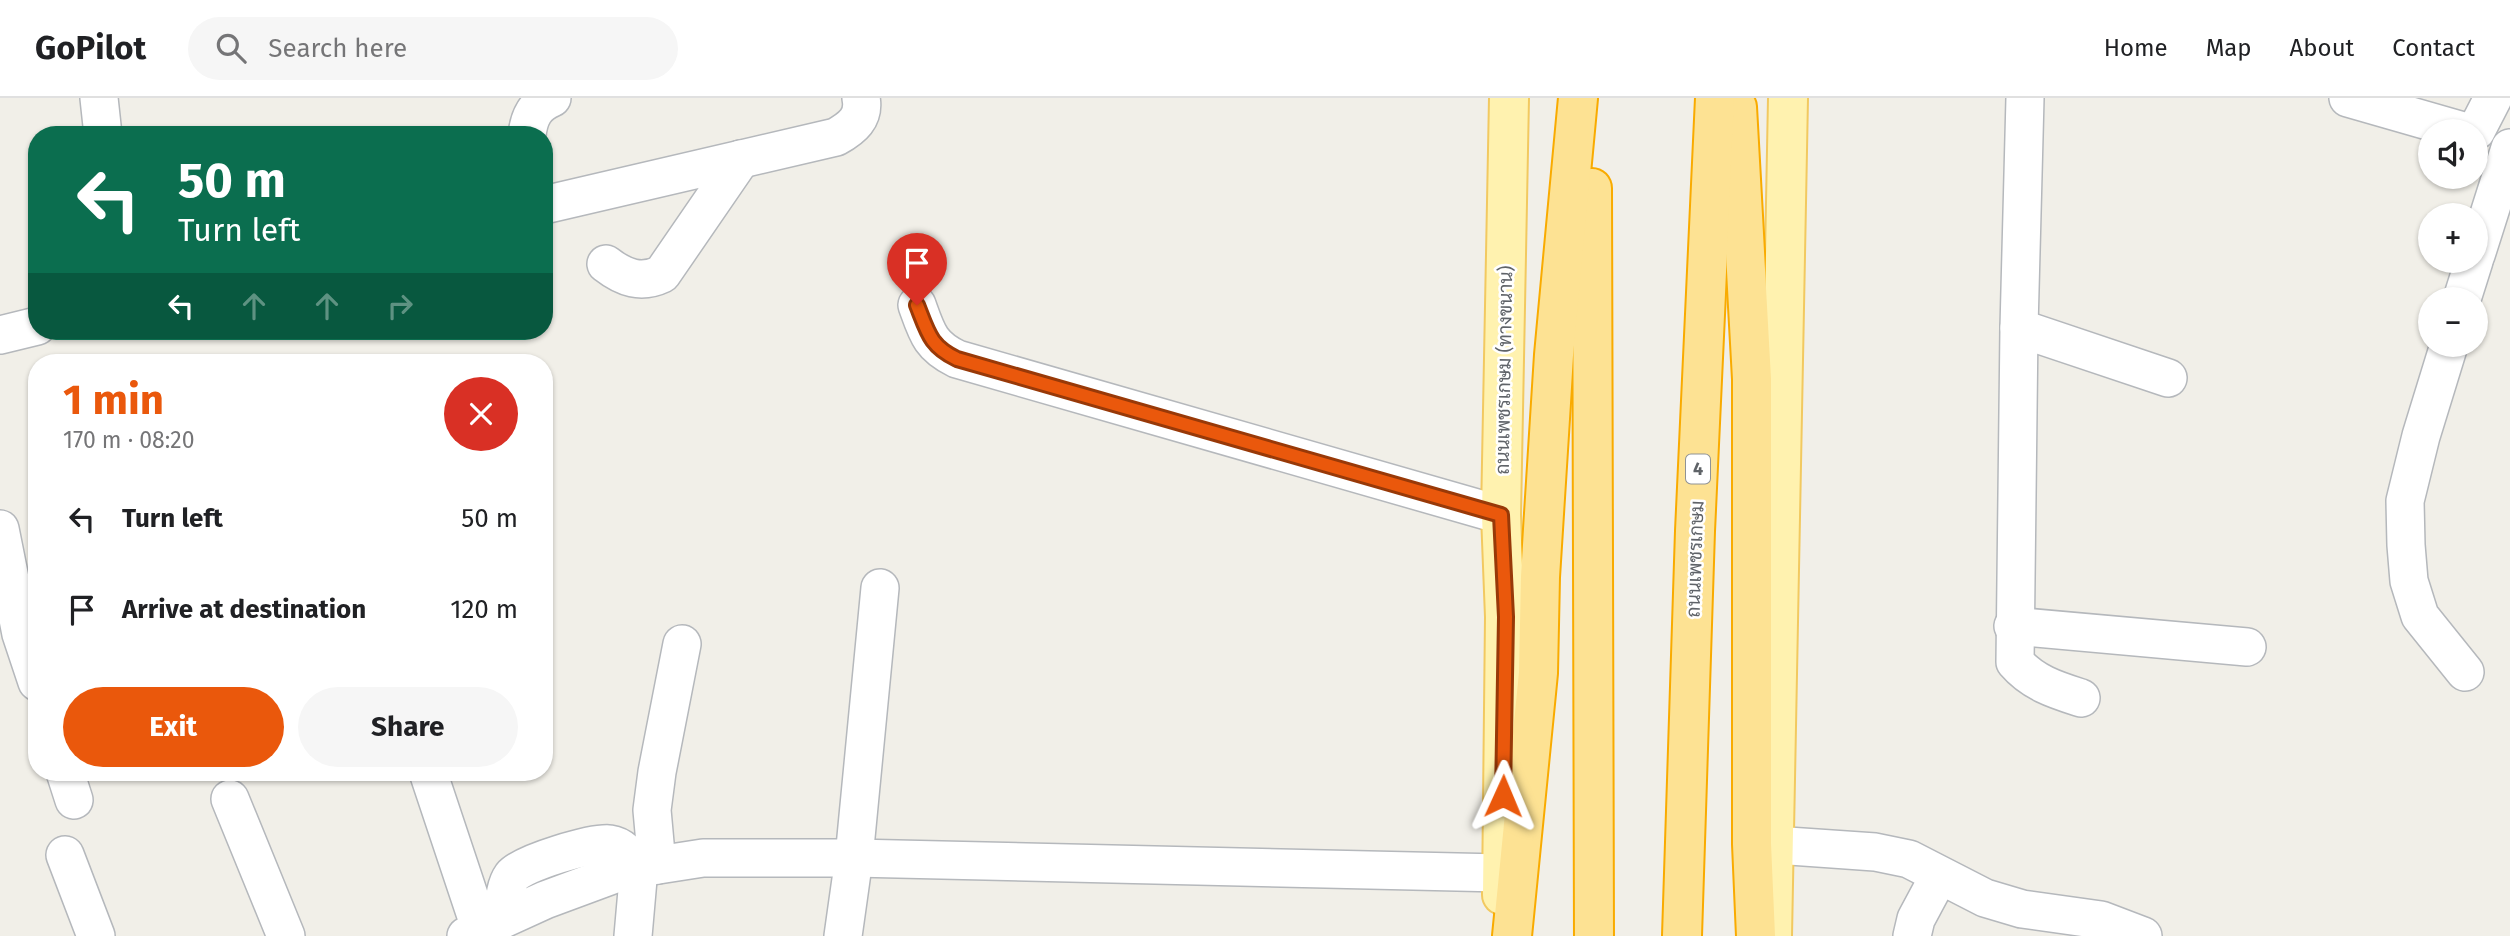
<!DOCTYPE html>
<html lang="en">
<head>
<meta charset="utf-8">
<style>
	body { margin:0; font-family:"Fira Sans",Sarabun,sans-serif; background:#f6f6f6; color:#202124; height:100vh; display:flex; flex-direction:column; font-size:26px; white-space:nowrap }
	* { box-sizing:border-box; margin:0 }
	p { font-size:23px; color:#757577 }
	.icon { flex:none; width:38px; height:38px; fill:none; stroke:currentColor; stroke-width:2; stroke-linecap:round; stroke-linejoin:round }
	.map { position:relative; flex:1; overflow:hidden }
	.panel { position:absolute; left:28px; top:256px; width:525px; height:427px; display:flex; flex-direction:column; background:#fff; border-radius:28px; box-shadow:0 2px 5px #0004 }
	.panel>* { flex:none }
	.hud { position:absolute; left:28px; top:28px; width:525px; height:214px; border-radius:28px; box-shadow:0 2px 5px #0004; background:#0b6e4f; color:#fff; overflow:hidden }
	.fabs { position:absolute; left:2418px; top:21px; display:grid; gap:14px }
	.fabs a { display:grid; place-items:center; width:70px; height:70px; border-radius:50%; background:#fff; box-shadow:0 2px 5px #0004; font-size:35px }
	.pin { position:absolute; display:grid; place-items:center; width:60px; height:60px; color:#fff; margin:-72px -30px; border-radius:50% 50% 50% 0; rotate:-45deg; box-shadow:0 0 7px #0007 }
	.pin .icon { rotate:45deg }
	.me { position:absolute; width:77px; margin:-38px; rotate:1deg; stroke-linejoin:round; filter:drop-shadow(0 0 5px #0008) }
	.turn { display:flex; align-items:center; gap:24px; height:147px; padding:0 35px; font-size:32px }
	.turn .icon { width:91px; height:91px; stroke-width:2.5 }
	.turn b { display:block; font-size:49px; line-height:60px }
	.lanes { display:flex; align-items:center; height:66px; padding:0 35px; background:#0003; justify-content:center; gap:35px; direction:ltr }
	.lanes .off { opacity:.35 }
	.round { display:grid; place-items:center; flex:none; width:74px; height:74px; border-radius:37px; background:#f6f6f6 }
	.head { display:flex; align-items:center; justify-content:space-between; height:119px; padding:0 35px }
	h1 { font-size:42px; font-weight:700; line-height:52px; color:#ea580c }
	.primary-button { display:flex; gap:14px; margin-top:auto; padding:14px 35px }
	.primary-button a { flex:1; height:80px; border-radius:42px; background:#ea580c; color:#fff; font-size:28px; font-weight:700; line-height:80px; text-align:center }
	.primary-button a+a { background:#f6f6f6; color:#202124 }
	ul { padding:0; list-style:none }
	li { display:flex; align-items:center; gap:21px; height:91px; padding:0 35px }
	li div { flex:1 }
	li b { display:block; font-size:26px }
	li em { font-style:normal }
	header { display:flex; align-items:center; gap:42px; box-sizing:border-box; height:98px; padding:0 35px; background:#fff; border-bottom:2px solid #e0e0e0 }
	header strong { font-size:33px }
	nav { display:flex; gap:38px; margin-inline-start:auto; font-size:24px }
	.search { width:490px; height:63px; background:#f6f6f6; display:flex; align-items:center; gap:18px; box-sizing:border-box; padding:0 24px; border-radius:38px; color:#757577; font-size:26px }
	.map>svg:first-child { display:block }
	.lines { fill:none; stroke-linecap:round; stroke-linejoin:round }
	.minor-casing { stroke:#b5b8bc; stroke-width:40 }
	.major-casing { stroke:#f2c960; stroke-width:42 }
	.highway-casing { stroke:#f9ab00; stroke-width:42 }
	.minor { stroke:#fff; stroke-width:37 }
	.major { stroke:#fff2af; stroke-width:38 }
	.highway { stroke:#fde293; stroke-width:38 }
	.route-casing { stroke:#983908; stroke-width:18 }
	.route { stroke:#ea580c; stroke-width:12 }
	.labels { text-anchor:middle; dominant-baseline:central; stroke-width:5; stroke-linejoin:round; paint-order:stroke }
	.shield { fill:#fff; stroke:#8f9295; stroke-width:2 }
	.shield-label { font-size:18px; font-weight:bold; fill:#5f6368 }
	.street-label { font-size:19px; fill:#5f6368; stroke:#fff }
</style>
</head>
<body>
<header>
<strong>GoPilot</strong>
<div class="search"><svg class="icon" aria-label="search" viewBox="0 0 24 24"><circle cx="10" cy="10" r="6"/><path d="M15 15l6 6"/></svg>Search here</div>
<nav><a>Home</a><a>Map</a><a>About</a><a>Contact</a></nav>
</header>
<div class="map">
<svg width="2510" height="838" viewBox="0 0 2510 838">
	<rect width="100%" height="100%" fill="#f1efe8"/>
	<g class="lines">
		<defs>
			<g id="minor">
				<path d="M99 0 103 37"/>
				<path d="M2025 0 2019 230 2015 564C2033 585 2056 592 2081 600"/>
				<path d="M2348 0 2463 33"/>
				<path d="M2476 33 2493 0"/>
				<path d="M527 37C529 19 535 7 552 0"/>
				<path d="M544 107 836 39C852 30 865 20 861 0"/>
				<path d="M2476 157 2510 50"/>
				<path d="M606 166C624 180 641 186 662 176L741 61"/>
				<path d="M2462 201 2474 163"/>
				<path d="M917 207C927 235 930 248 957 261L1501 417"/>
				<path d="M2019 230 2168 280"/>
				<path d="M0 237 37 228"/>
				<path d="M2449 247 2421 338 2405 403 2406 447 2409 483 2420 518 2465 574"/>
				<path d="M0 431 21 536 37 584"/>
				<path d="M2013 528 2247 549"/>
				<path d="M65 674 74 702"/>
				<path d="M428 674 480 830"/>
				<path d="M230 701 286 838"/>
				<path d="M1775 747 1875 754 1909 761 1985 800 2022 811 2101 822 2143 838"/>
				<path d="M65 757 96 838"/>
				<path d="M657 767 652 712 657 674 682 546"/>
				<path d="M502 821C504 808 504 789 512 778 522 765 593 744 610 746 624 748 631 760 639 770L633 838"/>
				<path d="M466 838 545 802 626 772 703 760H854L1501 775"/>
				<path d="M843 838 854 760 880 490"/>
				<path d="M1912 838 1916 821 1939 778"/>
			</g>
			<g id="major">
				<path d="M1502 797 1505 519 1501 417 1509 0"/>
				<path d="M1772 838 1788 0"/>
			</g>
			<g id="highway">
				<path d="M1737 9 1752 281V746L1756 838"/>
				<path d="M1592 90 1594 838"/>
				<path d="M1512 838 1538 575 1540 479 1554 257 1578 0"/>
				<path d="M1682 838 1695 433 1715 0"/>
			</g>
		</defs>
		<!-- minor casing -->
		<use href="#minor" class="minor-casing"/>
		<!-- major casing -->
		<use href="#major" class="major-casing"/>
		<!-- highway casing -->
		<use href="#highway" class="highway-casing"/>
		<!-- minor -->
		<use href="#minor" class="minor"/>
		<!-- major -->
		<use href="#major" class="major"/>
		<!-- highway -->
		<use href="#highway" class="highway"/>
	</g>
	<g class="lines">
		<defs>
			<path id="route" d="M917 207C928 235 930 248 957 261L1501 417 1506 519 1503 698"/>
		</defs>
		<!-- route casing -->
		<use href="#route" class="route-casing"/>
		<!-- route -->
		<use href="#route" class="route"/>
	</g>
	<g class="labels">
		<!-- shield labels -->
		<rect class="shield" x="1686" y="356.5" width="24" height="29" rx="5"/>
		<g class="shield-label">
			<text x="1698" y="371">4</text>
		</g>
		<!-- street labels -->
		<g class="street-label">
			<text transform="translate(1504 272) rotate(-89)">ถนนเพชรเกษม (ทางขนาน)</text>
			<text transform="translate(1695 461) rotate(-88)">ถนนเพชรเกษม</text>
		</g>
	</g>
</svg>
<div class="fabs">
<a><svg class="icon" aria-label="sound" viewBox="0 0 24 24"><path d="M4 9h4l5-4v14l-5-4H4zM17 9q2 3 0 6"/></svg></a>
<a>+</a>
<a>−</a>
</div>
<div class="pin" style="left:917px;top:207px;background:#d93025"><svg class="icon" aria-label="arrive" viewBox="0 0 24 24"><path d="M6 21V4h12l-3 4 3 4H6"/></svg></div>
<svg class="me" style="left:1503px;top:698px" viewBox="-20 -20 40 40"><path d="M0-17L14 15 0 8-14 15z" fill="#ea580c" stroke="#fff" stroke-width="4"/></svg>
<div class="hud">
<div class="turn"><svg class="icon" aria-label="left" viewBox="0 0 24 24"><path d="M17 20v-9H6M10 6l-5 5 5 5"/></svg><div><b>50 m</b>Turn left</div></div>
<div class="lanes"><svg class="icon" aria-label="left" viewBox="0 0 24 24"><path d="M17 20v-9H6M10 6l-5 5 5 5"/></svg><svg class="icon off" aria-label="ahead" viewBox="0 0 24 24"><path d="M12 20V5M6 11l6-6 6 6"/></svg><svg class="icon off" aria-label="ahead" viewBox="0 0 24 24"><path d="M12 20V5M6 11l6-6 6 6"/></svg><svg class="icon off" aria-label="right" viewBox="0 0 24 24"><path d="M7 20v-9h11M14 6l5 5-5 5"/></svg></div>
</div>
<section class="panel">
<div class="head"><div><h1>1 min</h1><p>170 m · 08:20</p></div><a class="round" style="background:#d93025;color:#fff"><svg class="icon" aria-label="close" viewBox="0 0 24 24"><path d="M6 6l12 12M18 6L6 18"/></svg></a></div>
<ul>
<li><svg class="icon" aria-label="left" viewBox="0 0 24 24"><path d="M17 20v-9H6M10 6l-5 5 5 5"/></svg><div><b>Turn left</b></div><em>50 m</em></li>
<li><svg class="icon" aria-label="arrive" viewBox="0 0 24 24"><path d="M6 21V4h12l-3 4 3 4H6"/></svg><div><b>Arrive at destination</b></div><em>120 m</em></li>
</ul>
<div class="primary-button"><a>Exit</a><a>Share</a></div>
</section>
</div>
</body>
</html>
